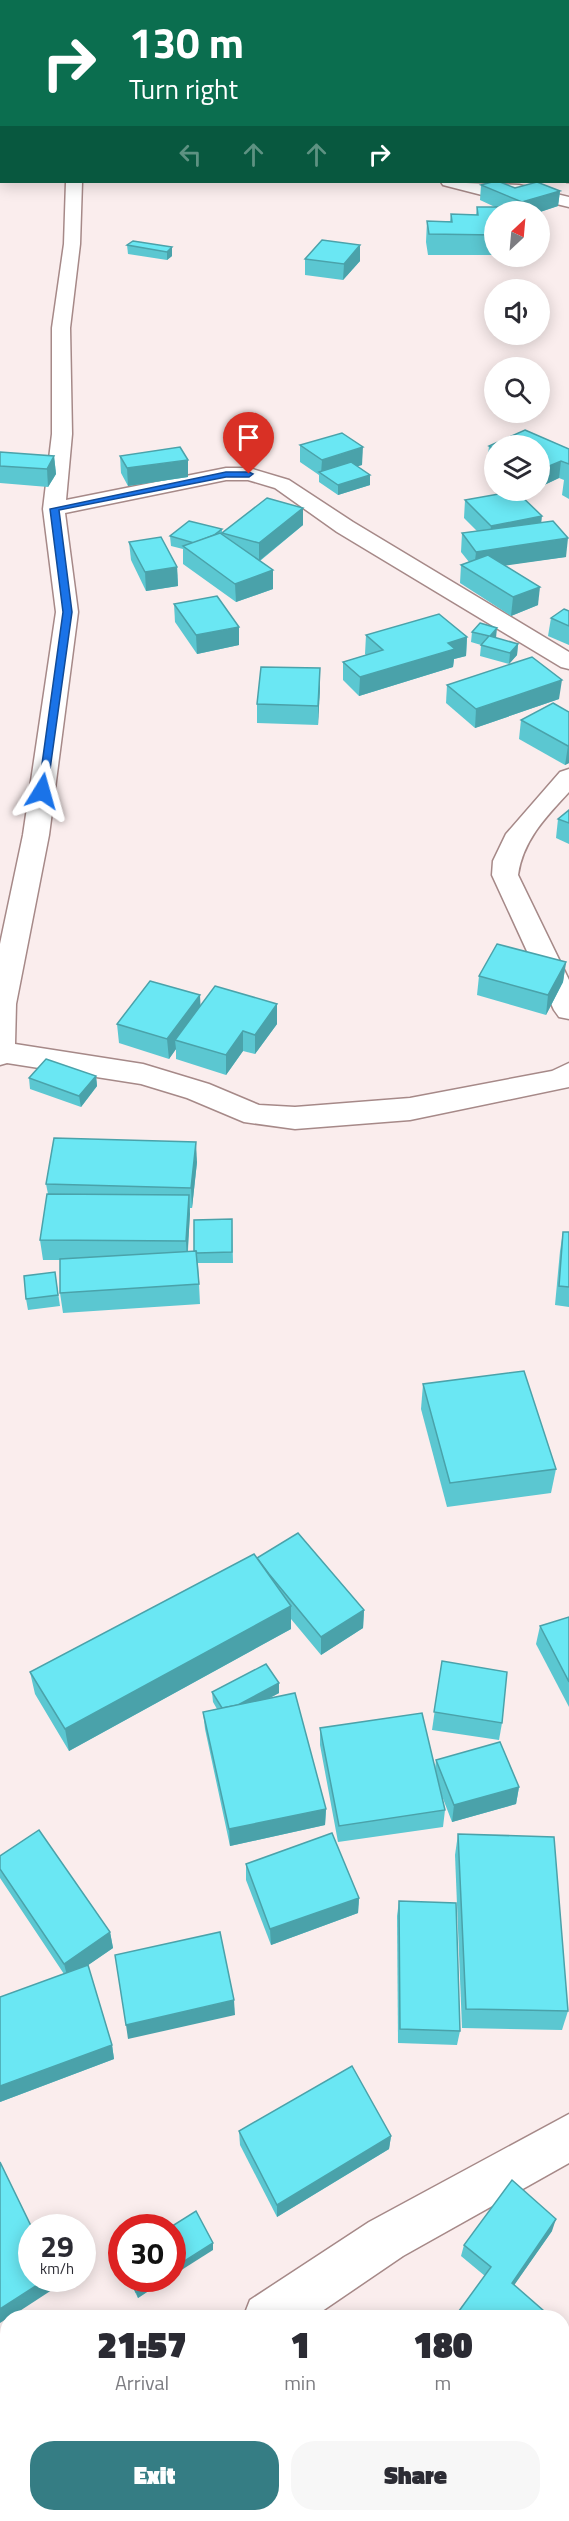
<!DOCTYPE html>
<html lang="en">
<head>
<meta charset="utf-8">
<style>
	body { margin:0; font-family:"Titillium Web",sans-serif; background:#f7f7f7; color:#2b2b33; height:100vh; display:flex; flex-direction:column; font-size:22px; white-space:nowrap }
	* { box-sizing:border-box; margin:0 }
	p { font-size:20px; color:#7c7c81 }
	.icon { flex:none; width:33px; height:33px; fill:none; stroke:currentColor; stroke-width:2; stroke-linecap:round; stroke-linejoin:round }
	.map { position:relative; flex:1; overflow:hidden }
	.sheet { position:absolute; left:0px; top:2310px; width:570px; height:212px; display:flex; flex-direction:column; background:#fff; border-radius:24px 24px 0 0; box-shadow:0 3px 15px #0003 }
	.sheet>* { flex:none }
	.banner { position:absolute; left:0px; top:0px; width:570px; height:183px; box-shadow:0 3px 15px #0003; background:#0b6e4f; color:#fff; overflow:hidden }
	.needle { width:39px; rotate:26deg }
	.tools { position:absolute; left:484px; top:201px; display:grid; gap:12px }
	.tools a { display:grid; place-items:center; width:66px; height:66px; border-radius:50%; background:#fff; box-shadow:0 3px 15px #0003; font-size:30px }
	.speed { position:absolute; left:18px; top:2214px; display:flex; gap:12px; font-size:30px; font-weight:700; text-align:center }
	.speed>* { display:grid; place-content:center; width:78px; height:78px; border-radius:50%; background:#fff; box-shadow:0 3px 15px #0003; line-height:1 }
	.speed small { font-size:15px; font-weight:400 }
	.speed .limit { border:9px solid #d22; background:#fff; color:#111 }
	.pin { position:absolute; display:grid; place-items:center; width:51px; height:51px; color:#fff; margin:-62px -26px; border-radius:50% 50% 50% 0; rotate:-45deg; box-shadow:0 0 6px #0007 }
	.pin .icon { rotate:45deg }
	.me { position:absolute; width:66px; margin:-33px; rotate:8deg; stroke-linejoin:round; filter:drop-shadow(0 0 4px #0008) }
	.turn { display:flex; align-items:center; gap:21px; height:126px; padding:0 30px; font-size:27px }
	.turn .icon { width:78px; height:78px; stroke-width:2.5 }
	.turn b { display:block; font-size:42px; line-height:51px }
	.lanes { display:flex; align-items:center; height:57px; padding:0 30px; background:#0003; justify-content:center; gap:30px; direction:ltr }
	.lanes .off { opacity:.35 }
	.eta { display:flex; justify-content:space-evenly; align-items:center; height:102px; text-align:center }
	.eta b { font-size:36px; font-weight:800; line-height:42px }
	.cta { display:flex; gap:12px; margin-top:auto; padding:12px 30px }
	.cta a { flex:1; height:69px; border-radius:24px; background:#357d84; color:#fff; font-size:24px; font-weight:800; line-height:69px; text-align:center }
	.cta a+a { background:#f7f7f7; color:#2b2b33 }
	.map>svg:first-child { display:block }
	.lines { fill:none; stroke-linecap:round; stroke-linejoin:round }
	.street-casing { stroke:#a68988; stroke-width:3 }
	.secondary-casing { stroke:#a68988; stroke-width:3 }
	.street { fill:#fff; fill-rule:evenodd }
	.secondary { fill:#fff; fill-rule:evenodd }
	.wall { fill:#5bc7d1 }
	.shaded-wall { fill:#4aa2aa }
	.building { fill:#6ae7f3; stroke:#4aa2aa; stroke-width:1.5 }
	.route { fill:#1a73e8; stroke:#114b97; stroke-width:1.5 }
</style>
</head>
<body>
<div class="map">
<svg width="569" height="2521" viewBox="0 0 569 2521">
	<rect width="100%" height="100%" fill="#faeded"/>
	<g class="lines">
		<defs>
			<g id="street">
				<path d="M0 0H6L7 2H2V7Z"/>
				<path d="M569 172V182H567Z"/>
				<path d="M66 182H82L80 244 70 328 72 434 66 500 226 468H249L289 480 353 522 569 652V669L561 667 337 532 275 488 248 480H226L65 513 78 612 49 835 16 1004 15 1044 143 1064 209 1084 259 1105 295 1107 410 1098 552 1071 569 1063V1087L410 1120 295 1129 244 1122 187 1098 141 1084 7 1063 0 1065V944L23 835 56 612 43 509 52 434V328L64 244Z"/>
				<path d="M441 182 519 185 569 197V207L519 195H482L443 185Z"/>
				<path d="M569 769V792C546 817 523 840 518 875L569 980V1019L559 1017 554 1010 492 875 493 861 506 834 560 772Z"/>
			</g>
			<g id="secondary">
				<path d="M569 2114V2163L403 2256 312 2318H243L250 2300 369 2222Z"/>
				<path d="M8 2466V2514H21L0 2521V2469Z"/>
			</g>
		</defs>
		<!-- street casing -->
		<use href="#street" class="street-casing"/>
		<!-- secondary casing -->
		<use href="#secondary" class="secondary-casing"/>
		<!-- street -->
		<use href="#street" class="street"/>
		<!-- secondary -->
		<use href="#secondary" class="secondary"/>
	</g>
	<!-- wall -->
	<g class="wall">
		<rect x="30" y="0" width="30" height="2"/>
		<path d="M64 0H103L100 2H64Z"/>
		<rect x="159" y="0" width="43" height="2"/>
		<path d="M231 0H272L269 2H241Z"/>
		<rect x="335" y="0" width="16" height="2"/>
		<path d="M481 185 560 191 558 206 540 212H495V255H428L426 242 427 221H450L451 214 476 215 477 207H495L480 200Z"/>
		<path d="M127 245 172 247V256L167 260 128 254Z"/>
		<path d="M360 245V261L343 280 305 275V259Z"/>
		<path d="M525 430 569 449V499L562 495 564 480 559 478 540 487V446H495V467L487 463 489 446Z"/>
		<path d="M300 445 362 465 357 466 370 475V485L338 495 319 482V475L300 462Z"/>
		<path d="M0 452 54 456 56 474 48 487 0 483Z"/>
		<path d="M120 456 188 477 128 486 121 473Z"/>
		<path d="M465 500 541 522 566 557 505 565 538 605 511 616 460 583 461 565 469 562 461 552 462 533 477 531 464 518Z"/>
		<path d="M303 508V525L260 561 273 589 236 602 183 564V549L171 546 170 536 222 529V535V533Z"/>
		<path d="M129 542 177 567 178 586 146 591 131 560Z"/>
		<path d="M174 604 239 645 197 654 175 622Z"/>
		<path d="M569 611V645L548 636 551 618Z"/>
		<path d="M472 632 518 644 517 655 509 664 480 656 481 645 471 642Z"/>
		<path d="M366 635 467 637 466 656 454 659 453 667 359 696 343 680V662L366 655 365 654Z"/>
		<path d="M447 685 559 699 475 728 446 703Z"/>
		<path d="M320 687 318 725 257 723V704Z"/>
		<path d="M569 712V763L565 765 519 739 521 720Z"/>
		<path d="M569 810V844L556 838 558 819Z"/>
		<path d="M566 962 563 982 546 1015 477 995 479 976Z"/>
		<path d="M200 995V1006L277 1024 255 1054 243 1051 226 1075 176 1059V1049L169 1059 119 1043 117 1024Z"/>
		<path d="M96 1076 97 1086 81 1107 30 1089 29 1078Z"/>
		<path d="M197 1162 192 1208H190L188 1251H194L232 1219 233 1263H198L200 1304 63 1313 60 1293V1260H43L40 1240 48 1194 46 1184Z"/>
		<path d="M563 1232H569V1307L555 1305 560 1251Z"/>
		<path d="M55 1272 60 1306 28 1310 26 1299Z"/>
		<path d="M423 1384 556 1469 551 1493 447 1507 421 1409Z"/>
		<path d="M257 1558 364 1610 363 1628 321 1655 291 1619V1629L69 1751 35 1694 30 1672Z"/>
		<path d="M569 1617V1707L536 1644 540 1626Z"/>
		<path d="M442 1661 502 1723 499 1740 432 1730Z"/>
		<path d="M279 1683V1693L268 1699 326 1809 325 1825 230 1846 205 1729 203 1712 217 1709 213 1702 212 1692Z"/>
		<path d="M320 1728 435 1769 436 1760 519 1787 516 1804 452 1822 442 1796 445 1810 443 1827 338 1842 320 1745Z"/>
		<path d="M458 1834 568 2011 562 2030 462 2028 455 1855Z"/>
		<path d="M0 1856 110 1932 113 1948 88 1965 112 2045 114 2059 0 2102V1997L64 1974 0 1878Z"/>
		<path d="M246 1864 359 1898 358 1913 271 1945 246 1880Z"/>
		<path d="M399 1901 460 2031 457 2045 398 2043 397 1916Z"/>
		<path d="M239 2131 391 2136 389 2149 277 2217 240 2145Z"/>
		<path d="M552 2231 514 2285 552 2318H458L459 2311 485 2276 461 2256 464 2245Z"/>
		<path d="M128 2278H168L138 2298Z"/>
		<path d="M313 2514H451L453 2521H315Z"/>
	</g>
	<!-- shaded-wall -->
	<g class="shaded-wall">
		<path d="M91 0H103L100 2H91Z"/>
		<path d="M262 0H272L269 2H262Z"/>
		<path d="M560 191 558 206 540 212H521L522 202Z"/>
		<path d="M360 245V261L343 280 344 264Z"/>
		<path d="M172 247V256L167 260V252Z"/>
		<path d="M363 447 362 465 325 476 321 474 322 460Z"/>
		<path d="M54 456 56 474 48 487 47 469Z"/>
		<path d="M188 460V477L128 486 127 468Z"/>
		<path d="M561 461 559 478 540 487 542 469Z"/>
		<path d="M370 475V485L338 495V485Z"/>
		<path d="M303 508V525L259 561V543Z"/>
		<path d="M542 516 540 534 489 544 491 526Z"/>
		<path d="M568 538 566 557 474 570 476 552Z"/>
		<path d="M177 567 178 586 146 591 145 572Z"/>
		<path d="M273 570V589L236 602 235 584Z"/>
		<path d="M540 587 538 605 511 616 513 597Z"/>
		<path d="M239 627V645L197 654 196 635Z"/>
		<path d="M497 628 496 638 490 636Z"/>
		<path d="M467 637 466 656 454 659 453 667 359 696 360 677 448 643Z"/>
		<path d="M518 644 517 655 509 664 510 653Z"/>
		<path d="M320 668V687L318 725V706Z"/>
		<path d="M562 680 559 699 475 728 476 709Z"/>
		<path d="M569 745V763L565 765 568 746Z"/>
		<path d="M566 962 563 982 546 1015 548 995Z"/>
		<path d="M200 995 201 1015 175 1040 176 1049 169 1059 167 1039Z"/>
		<path d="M277 1004V1024L255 1054V1035Z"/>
		<path d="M243 1031V1051L226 1075V1055Z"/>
		<path d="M96 1076 97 1086 81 1107 79 1096Z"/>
		<path d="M196 1142 197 1162 192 1208 191 1188Z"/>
		<path d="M189 1195 190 1214 187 1261 186 1241Z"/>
		<path d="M291 1606V1629L69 1751 65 1729Z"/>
		<path d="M364 1610 363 1628 321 1655V1637Z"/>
		<path d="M279 1683V1693L225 1721V1712Z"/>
		<path d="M519 1787 516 1804 452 1822 454 1805Z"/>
		<path d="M326 1809 325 1825 230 1846 229 1829Z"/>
		<path d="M359 1898 358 1913 271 1945 270 1929Z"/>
		<path d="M110 1932 113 1948 68 1979 64 1964Z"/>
		<path d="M234 2000 235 2015 128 2039 126 2025Z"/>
		<path d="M112 2045 114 2059 0 2102V2086Z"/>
		<path d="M391 2136 389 2149 277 2217V2205Z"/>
		<path d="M556 2219 552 2231 508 2294 512 2283Z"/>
		<path d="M213 2243V2250L172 2276V2269Z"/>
		<path d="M48 2278H55L58 2286 9 2318H8L0 2323V2309Z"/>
		<path d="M157 2278H168L138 2298 136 2292Z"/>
		<path d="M133 2514 135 2521H118Z"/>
	</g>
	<!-- building -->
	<g class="building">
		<path d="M170 0H195L192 2H180Z"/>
		<rect x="357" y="0" width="23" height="2"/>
		<path d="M393 0H423L421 2H391Z"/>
		<path d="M492 182H500L515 188 537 182 560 191 522 202 481 185Z"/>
		<path d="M477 207H514L515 212H495V235L429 234 427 221 452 222 451 214 478 215Z"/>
		<path d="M322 240 360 245 344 264 305 259Z"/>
		<path d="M133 241 172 247 167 252 127 245Z"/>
		<path d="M525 430 569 449V464L561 461 542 469H540V446H495V449L489 446Z"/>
		<path d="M342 433 363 447 322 460 300 445Z"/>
		<path d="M180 447 188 460 127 468 120 456Z"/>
		<path d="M0 452 54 456 47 469 0 466Z"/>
		<path d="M351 462 370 475 338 485 319 472Z"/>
		<path d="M516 491 542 516 491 526 465 500Z"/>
		<path d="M267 498 303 508 259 543 222 533Z"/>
		<path d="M189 521 222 529 214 535 194 543 170 536Z"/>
		<path d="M553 521 568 538 476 552 462 533Z"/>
		<path d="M220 533 273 570 235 584 183 546Z"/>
		<path d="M161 537 177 567 145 572 129 542Z"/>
		<path d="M488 555 540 587 513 597 461 565Z"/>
		<path d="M217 596 239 627 196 635 174 604Z"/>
		<path d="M564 609 569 611V626L551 618Z"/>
		<path d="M439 614 467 637 448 643 455 649 360 677 343 662 383 650 366 635Z"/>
		<path d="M480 623 497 628 490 636 518 644 510 653 481 645 489 636 472 632Z"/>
		<path d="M532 657 562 680 476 709 447 685Z"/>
		<path d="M261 667 320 668 318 706 257 704Z"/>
		<path d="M553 703 569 712V745L568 746 521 720Z"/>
		<path d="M569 810V823L558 819Z"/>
		<path d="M497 944 566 962 548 995 479 976Z"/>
		<path d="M150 981 200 995 167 1039 117 1024Z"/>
		<path d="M215 986 277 1004 255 1035 243 1031 226 1055 175 1040Z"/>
		<path d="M46 1059 96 1076 79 1096 29 1078Z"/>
		<path d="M54 1138 196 1142 191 1188 46 1184Z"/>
		<path d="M47 1194 189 1195 186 1241 40 1240Z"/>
		<path d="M232 1219V1252L197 1253 196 1251H194V1220Z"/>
		<path d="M563 1232H569V1287L559 1286Z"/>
		<path d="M196 1251 199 1284 60 1293V1259Z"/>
		<path d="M55 1272 58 1295 26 1299 24 1276Z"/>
		<path d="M524 1371 556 1469 450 1483 423 1384Z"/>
		<path d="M298 1533 364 1610 321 1637 269 1574 257 1558Z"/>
		<path d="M254 1554 291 1606 65 1729 30 1672Z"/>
		<path d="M569 1617V1682L540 1626Z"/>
		<path d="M442 1661 507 1672 502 1723 434 1712Z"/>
		<path d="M266 1664 279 1683 238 1705 222 1708 212 1692Z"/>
		<path d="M295 1693 326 1809 229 1829 203 1712Z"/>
		<path d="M422 1713 445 1810 339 1826 320 1728Z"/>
		<path d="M500 1742 519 1787 454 1805 436 1760Z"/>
		<path d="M39 1830 110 1932 64 1964 0 1869V1856Z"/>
		<path d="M332 1833 359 1898 270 1929 246 1864Z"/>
		<path d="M458 1834 554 1837 568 2011 466 2009Z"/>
		<path d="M399 1901 456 1903 460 2031 400 2029Z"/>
		<path d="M220 1932 234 2000 126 2025 115 1955Z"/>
		<path d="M88 1965 112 2045 0 2086V1997Z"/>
		<path d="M352 2066 391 2136 277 2205 239 2131Z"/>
		<path d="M0 2162 32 2228V2278H48L0 2309Z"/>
		<path d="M512 2180 556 2219 512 2283 552 2318H466L459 2311 491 2267 464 2245Z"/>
		<path d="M196 2211 213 2243 172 2269V2228H169Z"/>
		<path d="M130 2278H157L136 2292Z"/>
		<path d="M562 2327 569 2332V2378L562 2387Z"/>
		<path d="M54 2514H133V2515L118 2521H56Z"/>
		<path d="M316 2514H451L453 2521H318Z"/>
	</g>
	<!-- route -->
	<path class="route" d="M226 472H249L253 474 249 477H226L59 510 72 612 47 791 38 793 63 612 50 509Z"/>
</svg>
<div class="tools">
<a><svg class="needle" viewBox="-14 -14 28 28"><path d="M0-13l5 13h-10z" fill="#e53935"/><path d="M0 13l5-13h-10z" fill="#7c7c81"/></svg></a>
<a><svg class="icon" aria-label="sound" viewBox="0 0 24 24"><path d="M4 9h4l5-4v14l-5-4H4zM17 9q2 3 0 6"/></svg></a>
<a><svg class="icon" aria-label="search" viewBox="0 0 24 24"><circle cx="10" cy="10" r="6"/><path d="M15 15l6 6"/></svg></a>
<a><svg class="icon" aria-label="layers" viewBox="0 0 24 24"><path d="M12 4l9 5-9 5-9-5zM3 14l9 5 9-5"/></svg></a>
</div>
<div class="speed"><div>29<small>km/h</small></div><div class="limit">30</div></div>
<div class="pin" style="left:249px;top:474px;background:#d93025"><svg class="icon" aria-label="arrive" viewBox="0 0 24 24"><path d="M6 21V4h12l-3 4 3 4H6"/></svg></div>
<svg class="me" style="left:42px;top:791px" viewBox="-20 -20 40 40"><path d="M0-17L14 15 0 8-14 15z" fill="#1a73e8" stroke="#fff" stroke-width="4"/></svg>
<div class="banner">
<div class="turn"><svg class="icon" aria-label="right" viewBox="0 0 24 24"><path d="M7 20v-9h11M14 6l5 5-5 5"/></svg><div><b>130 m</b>Turn right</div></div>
<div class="lanes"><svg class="icon off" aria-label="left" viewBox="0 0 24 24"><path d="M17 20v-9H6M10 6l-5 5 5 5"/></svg><svg class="icon off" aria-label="ahead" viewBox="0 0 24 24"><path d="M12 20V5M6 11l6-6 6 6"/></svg><svg class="icon off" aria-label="ahead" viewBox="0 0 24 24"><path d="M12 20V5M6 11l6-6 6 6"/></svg><svg class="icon" aria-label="right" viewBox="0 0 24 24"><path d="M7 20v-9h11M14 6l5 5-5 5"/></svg></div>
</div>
<section class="sheet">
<div class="eta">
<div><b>21:57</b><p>Arrival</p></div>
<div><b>1</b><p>min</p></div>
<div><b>180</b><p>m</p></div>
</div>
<div class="cta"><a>Exit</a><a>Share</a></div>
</section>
</div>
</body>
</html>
